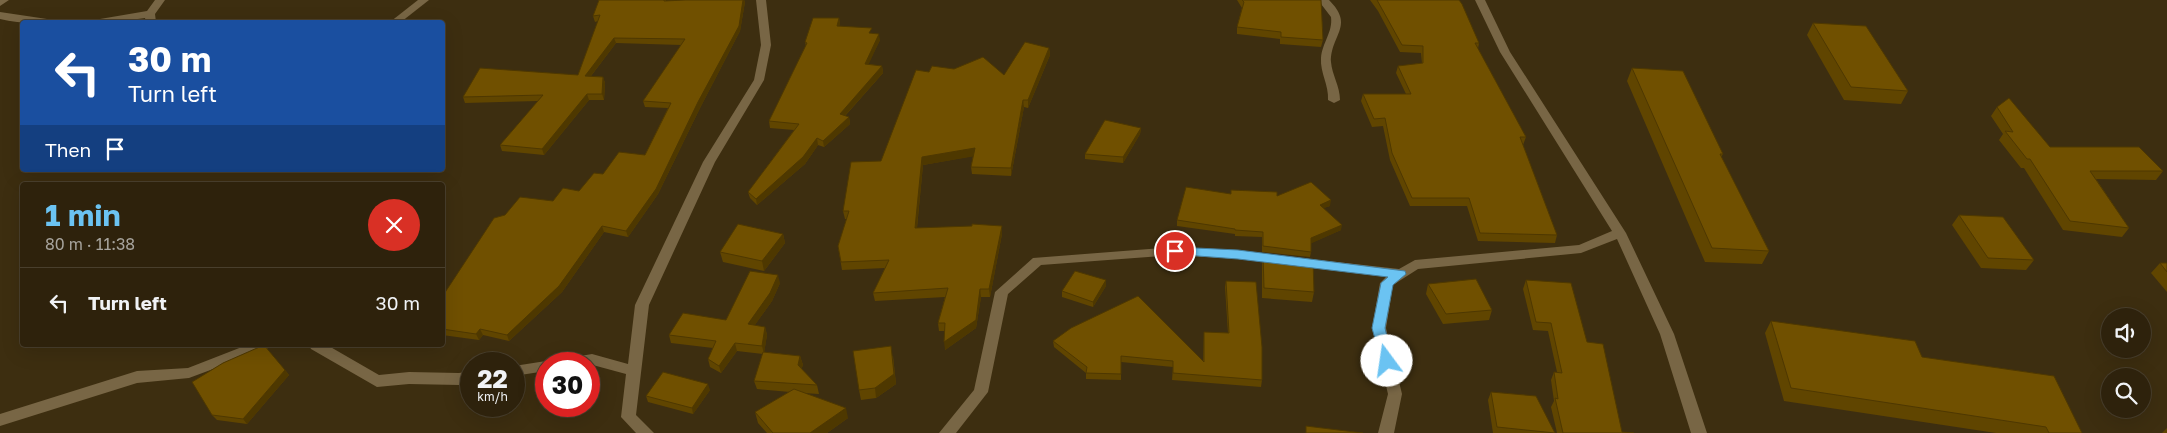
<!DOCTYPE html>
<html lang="en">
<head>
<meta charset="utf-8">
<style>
	body { margin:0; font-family:"Golos Text",sans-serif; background:#3a2f1a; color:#f1f3f6; height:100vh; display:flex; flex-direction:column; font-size:19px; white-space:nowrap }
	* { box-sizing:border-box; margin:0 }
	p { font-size:16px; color:#a7a49d }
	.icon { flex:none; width:28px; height:28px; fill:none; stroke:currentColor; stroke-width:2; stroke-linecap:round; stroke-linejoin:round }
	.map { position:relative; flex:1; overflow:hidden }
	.drawer { position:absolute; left:20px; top:182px; width:425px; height:165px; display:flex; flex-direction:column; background:#2e220c; border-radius:5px; box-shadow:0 5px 20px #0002,0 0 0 1px #493f2d }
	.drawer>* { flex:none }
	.hud { position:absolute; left:20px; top:20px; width:425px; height:152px; border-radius:5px; box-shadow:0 5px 20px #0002,0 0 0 1px #493f2d; background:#1a4fa0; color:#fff; overflow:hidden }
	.fabs { position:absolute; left:2101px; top:308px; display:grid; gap:10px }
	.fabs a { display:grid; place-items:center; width:50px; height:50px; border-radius:50%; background:#2e220c; box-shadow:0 5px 20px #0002,0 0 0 1px #493f2d; font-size:25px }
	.speed { position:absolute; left:460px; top:352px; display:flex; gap:10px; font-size:25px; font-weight:700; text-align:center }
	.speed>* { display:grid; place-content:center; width:65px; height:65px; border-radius:50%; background:#2e220c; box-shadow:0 5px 20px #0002,0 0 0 1px #493f2d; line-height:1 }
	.speed small { font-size:12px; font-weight:400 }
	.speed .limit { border:8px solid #d22; background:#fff; color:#111 }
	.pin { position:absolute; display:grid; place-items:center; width:42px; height:42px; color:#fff; margin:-21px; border:2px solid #fff; border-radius:50%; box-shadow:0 1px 5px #0007 }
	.me { position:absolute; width:55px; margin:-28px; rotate:346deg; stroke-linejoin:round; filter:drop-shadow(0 0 4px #0008) }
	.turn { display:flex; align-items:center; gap:18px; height:105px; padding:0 25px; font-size:22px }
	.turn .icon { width:65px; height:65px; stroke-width:2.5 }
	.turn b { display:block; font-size:35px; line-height:42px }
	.then { display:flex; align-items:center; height:48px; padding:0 25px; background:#0003; gap:10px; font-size:19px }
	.round { display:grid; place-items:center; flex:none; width:52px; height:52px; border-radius:26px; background:#3a2f1a }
	.overview { display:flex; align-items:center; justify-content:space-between; height:85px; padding:0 25px }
	h1 { font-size:30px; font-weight:700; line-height:38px; color:#6bc3f2 }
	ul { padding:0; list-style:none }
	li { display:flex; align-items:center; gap:15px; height:70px; padding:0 25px; border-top:1px solid #493f2d }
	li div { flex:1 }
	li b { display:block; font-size:19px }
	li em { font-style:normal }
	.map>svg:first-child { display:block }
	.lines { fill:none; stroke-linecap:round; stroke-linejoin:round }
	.street { fill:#786645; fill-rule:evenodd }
	.wall { fill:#604500 }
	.shaded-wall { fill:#4e3800 }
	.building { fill:#705000; stroke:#4e3800 }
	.route { fill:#6bc3f2; stroke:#467f9d }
</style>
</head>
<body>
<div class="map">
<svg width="2167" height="433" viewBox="0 0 2167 433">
	<rect width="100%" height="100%" fill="#3d2e10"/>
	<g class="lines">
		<!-- street -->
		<g class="street">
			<path d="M0 0H9L0 6Z"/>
			<path d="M155 0H165L155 14 156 22H146L145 18 116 22H95L100 19 147 11Z"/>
			<path d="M418 0H429L401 22H390Z"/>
			<path d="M756 0H766L771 45 764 80 715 162 649 305 636 415 654 433H636L621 417 626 374 589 364H555L557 360 592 354 628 364 635 305 703 162 754 80 761 45Z"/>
			<path d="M1318 0H1329C1355 26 1331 34 1331 62 1332 75 1340 86 1340 100L1334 103 1328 100C1329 85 1320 73 1321 58 1322 43 1333 32 1331 17Z"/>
			<path d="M1475 0H1485L1510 52 1626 233 1674 334 1707 433H1691L1660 334 1617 239 1581 253 1418 269 1393 285 1386 328 1402 394 1394 433H1378L1388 394 1372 328 1380 283 1386 277 1238 259 1175 255 1041 265 1008 294 988 392 956 433H939L974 390 995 292 1033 258 1175 247 1238 251 1399 269 1415 260 1579 245 1612 231 1500 52Z"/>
			<path d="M0 12 47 19 52 22C36 24 16 23 0 19Z"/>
			<path d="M247 345H269L267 349 189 378 137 383 0 426V414L137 371 188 368Z"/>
			<path d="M309 345H327L379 375 409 372 459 373 471 371V382L459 385 409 384 377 387 311 349Z"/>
			<path d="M546 361 552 364H546V371L514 376V366Z"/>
		</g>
	</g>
	<!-- wall -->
	<g class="wall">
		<path d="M599 0H666V1L685 0H744L745 2 740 31 700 108 658 194 628 237 604 232 562 292 509 341 483 335 479 340 442 335V297L505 215 553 201 579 191 603 174 645 155 668 108 645 107 643 101 681 45 616 43 591 76 603 77 605 83 604 100H589L544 155 502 151 500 145 538 101 465 103 463 97 578 75 598 21 595 22 593 16Z"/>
		<path d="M1237 0H1321L1323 40 1321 47 1280 44V39L1237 34V27L1242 8Z"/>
		<path d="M1370 0H1459L1479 43 1478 49 1526 137 1523 145 1557 235 1555 243 1478 241 1467 206H1410L1390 160 1383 126 1372 127 1361 101 1363 94H1406L1396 73 1398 66 1422 63 1421 53 1400 52 1378 11Z"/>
		<path d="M839 18 840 24 839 26 873 34 880 40 868 64 882 66 883 73 845 116 849 117 850 124 824 147 818 145 805 164 757 205 750 198 748 192 794 130 770 128 769 121 806 46 805 42Z"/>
		<path d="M1813 23 1908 91 1901 104 1844 100 1807 35Z"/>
		<path d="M1049 48 1050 55 1028 108 1024 107 1011 176 972 174 971 167 973 156 923 165 917 228 1002 234 990 297H981L976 328 945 350V331H939L938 323 945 297 875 301 873 293 885 268 842 270 838 246 847 219H845L843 211 881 161 929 72 1004 75Z"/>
		<path d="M1632 68 1723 154 1721 157 1769 251 1762 264 1705 262 1627 81Z"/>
		<path d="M1997 107 2050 147 2163 171 2156 180 2096 179 2129 228 2122 237 2063 230 2024 168H2021L1999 140 2003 134 1991 116Z"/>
		<path d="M1141 128 1140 134 1123 163 1085 159V154Z"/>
		<path d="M1231 194 1277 196 1330 206 1323 208 1341 230 1311 243V252L1310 257 1262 252V237L1235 236V234L1177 226V220Z"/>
		<path d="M1959 215 2034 260 2026 270 1981 268 1952 225Z"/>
		<path d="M783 234 785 243 764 271 723 262 720 252Z"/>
		<path d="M1263 254 1314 292 1312 302 1262 298V264Z"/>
		<path d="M2160 263H2167V292L2151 273Z"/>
		<path d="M1526 280 1587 342 1622 432 1634 433H1557L1551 407 1554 401 1551 380 1554 372H1557L1548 331 1533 330 1523 289Z"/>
		<path d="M1226 281 1262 380 1261 387 1172 380 1173 367 1121 362V380L1086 379V373L1054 347 1053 341 1203 361 1204 332 1228 333 1225 287Z"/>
		<path d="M780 283 772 301 754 326 765 327 767 335 764 352 800 356 803 365 801 369 817 385 819 394 803 393 848 418 827 433H767L758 423 755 412 790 392 757 389 754 381 763 354 737 351 721 373 710 367 708 359 713 348 671 343 669 335 726 320Z"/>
		<path d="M1428 284 1492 310 1489 320 1443 324 1426 294Z"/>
		<path d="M1106 286 1093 307 1062 297V291Z"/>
		<path d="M1771 321 1922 357 2082 433H1996L1784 401 1765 333Z"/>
		<path d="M893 356 896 384 876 398 861 400 859 390Z"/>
		<path d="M285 370 289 375 247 424 217 420 212 415Z"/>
		<path d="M710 390 693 414 648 402 646 396Z"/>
		<path d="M1491 392 1555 433H1493L1488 400Z"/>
		<path d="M2167 428V433H2162Z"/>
	</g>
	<!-- shaded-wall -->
	<g class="shaded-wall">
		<path d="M743 0H744L745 2 740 31 700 108 658 194 628 237 626 231Z"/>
		<path d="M839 18 840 24 838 32 837 26Z"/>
		<path d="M879 34 880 40 866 70 865 64Z"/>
		<path d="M614 38 616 43 587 81 585 76Z"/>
		<path d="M1049 48 1050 55 1028 108V100Z"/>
		<path d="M882 66 883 73 841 120 840 114Z"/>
		<path d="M603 77 605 83 604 100 602 94Z"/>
		<path d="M587 94 589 100 544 155 542 149Z"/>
		<path d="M1023 100 1024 107 1011 176V168Z"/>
		<path d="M849 117 850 124 824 147 823 141Z"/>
		<path d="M1141 128 1140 134 1123 163V157Z"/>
		<path d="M817 138 818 145 805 164 757 205 756 199Z"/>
		<path d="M975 148 976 156 923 165 916 236 915 228 922 157Z"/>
		<path d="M1331 200 1330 206 1319 210 1320 205Z"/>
		<path d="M1342 225 1341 230 1310 244 1311 238Z"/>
		<path d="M602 226 604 232 562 292 509 341 507 335Z"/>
		<path d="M1002 226V234L990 297 989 289Z"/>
		<path d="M783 234 785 243 764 271 762 261Z"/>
		<path d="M778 275 780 283 772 301 750 332 748 324Z"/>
		<path d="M1106 280V286L1093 307V302Z"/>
		<path d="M980 289 981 297 976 328 945 350 944 342Z"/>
		<path d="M765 327 767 335 764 354 762 346Z"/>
		<path d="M480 329 483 335 479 340 476 334Z"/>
		<path d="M735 343 737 351 721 373 719 366Z"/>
		<path d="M891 346 896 384 876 398 875 388Z"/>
		<path d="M800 356 803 365 800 374 798 365Z"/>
		<path d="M285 370 289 375 247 424 243 419Z"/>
		<path d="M708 384 710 390 693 414 692 408Z"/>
		<path d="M846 408 848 418 827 433H810Z"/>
	</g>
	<!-- building -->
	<g class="building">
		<path d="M599 0H664V1L685 0H743L739 26 698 102 656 189 626 231 602 226 559 286 507 335 480 329 476 334 442 329V297L494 218 505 215 520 197 553 201 563 188 579 191 594 173 603 174 619 152 645 155 671 103 643 101 685 39 614 38 585 76 603 77 602 94H587L542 149 500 145 543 95 463 97 480 68 578 75 600 15 593 16Z"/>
		<path d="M1242 0H1321L1323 40 1281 37V32L1237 27 1244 2Z"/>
		<path d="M1377 0H1459L1462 4 1479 43H1475L1526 137H1520L1557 235 1480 233 1469 198H1412L1392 153 1385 118 1374 119 1363 94H1411L1398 66 1423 63V46L1402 45Z"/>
		<path d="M813 18H839L837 26 872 28 869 33 879 34 865 64 882 66 840 114 849 117 823 141 817 138 803 157 756 199 748 192 799 124 769 121 807 43 805 42Z"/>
		<path d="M1813 23 1866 26 1908 91 1851 87Z"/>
		<path d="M1025 42 1049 48 1028 100H1023L1011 168 971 167 975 148 922 157 915 228 972 226V224L1002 226 989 289H980L976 320 944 342 945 323H938L948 288 873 293 889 260 841 262 838 246 849 211H843L851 162 881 161 916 70 929 72 932 66 954 69 983 57 1004 75Z"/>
		<path d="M1632 68 1683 71 1723 154H1720L1769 251 1712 248Z"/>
		<path d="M2009 98 2050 147H2139L2163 171H2090L2129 228 2070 221 2030 159H2027L2005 131 2013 132 1997 107Z"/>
		<path d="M1105 120 1141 128 1123 157 1085 154Z"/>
		<path d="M1311 182 1331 200 1320 205 1342 225 1311 238V252L1263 246V232L1235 230V229L1177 220 1186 187 1231 194V190L1277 192V196Z"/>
		<path d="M1959 215 2003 217 2034 260 1988 258Z"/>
		<path d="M738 224 783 234 762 261 720 252Z"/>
		<path d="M1263 254 1313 260 1314 292 1264 288Z"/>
		<path d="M2160 263H2167V272Z"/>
		<path d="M750 271 778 275 770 293 748 324 765 327 762 346 735 343 719 366 708 359 716 341 669 335 683 313 726 320Z"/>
		<path d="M1075 271 1106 280 1093 302 1062 291Z"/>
		<path d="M1476 279 1492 310 1446 314 1428 284Z"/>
		<path d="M1526 280 1571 283 1587 342 1603 344 1622 432 1634 433H1563L1555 398 1558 399 1554 372 1562 373 1551 323 1536 322Z"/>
		<path d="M1226 281 1256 282 1262 347V380L1173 373V361L1121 356V374L1086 373 1087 367 1053 341 1071 328 1138 296 1204 362V332L1229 333Z"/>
		<path d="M1771 321 1915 341 1922 357 2054 376 2082 433H2049L2046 427 1791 388Z"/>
		<path d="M264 345 285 370 243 419 212 415 192 382 223 363Z"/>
		<path d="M891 346 894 374 875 388 859 390 853 351Z"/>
		<path d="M763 352 800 356 798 365 817 385 754 381Z"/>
		<path d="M663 372 708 384 692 408 646 396Z"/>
		<path d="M794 389 846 408 810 433H773L755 412Z"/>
		<path d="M1491 392 1536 396 1555 433 1497 427Z"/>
		<path d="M1306 426 1363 433H1306Z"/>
	</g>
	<!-- route -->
	<path class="route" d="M1175 247 1238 250 1405 271 1406 274 1393 285 1385 328 1393 361 1391 364H1382L1372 328 1381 283 1388 277 1238 259 1171 254 1169 251Z"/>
</svg>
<div class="fabs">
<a><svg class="icon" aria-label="sound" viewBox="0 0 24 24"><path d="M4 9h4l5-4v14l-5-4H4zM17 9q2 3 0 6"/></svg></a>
<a><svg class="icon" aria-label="search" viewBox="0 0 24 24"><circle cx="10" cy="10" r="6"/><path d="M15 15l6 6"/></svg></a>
</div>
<div class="speed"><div>22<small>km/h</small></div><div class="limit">30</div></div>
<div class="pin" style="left:1175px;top:251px;background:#d93025"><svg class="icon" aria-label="arrive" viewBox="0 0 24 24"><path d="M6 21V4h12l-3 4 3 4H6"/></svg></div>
<svg class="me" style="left:1387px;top:361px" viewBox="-20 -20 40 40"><circle r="19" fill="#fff"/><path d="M0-13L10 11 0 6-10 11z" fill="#6bc3f2"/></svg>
<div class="hud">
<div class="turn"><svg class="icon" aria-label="left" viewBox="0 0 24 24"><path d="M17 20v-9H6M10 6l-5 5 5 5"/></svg><div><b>30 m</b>Turn left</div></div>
<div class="then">Then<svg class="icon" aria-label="arrive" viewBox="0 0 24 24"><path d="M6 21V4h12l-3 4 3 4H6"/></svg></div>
</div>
<section class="drawer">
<div class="overview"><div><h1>1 min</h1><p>80 m · 11:38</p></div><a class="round" style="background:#d93025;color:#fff"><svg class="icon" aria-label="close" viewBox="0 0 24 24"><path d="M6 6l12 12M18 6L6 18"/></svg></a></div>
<ul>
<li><svg class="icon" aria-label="left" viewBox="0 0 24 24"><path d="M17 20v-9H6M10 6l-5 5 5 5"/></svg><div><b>Turn left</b></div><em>30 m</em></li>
</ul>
</section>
</div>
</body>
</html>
